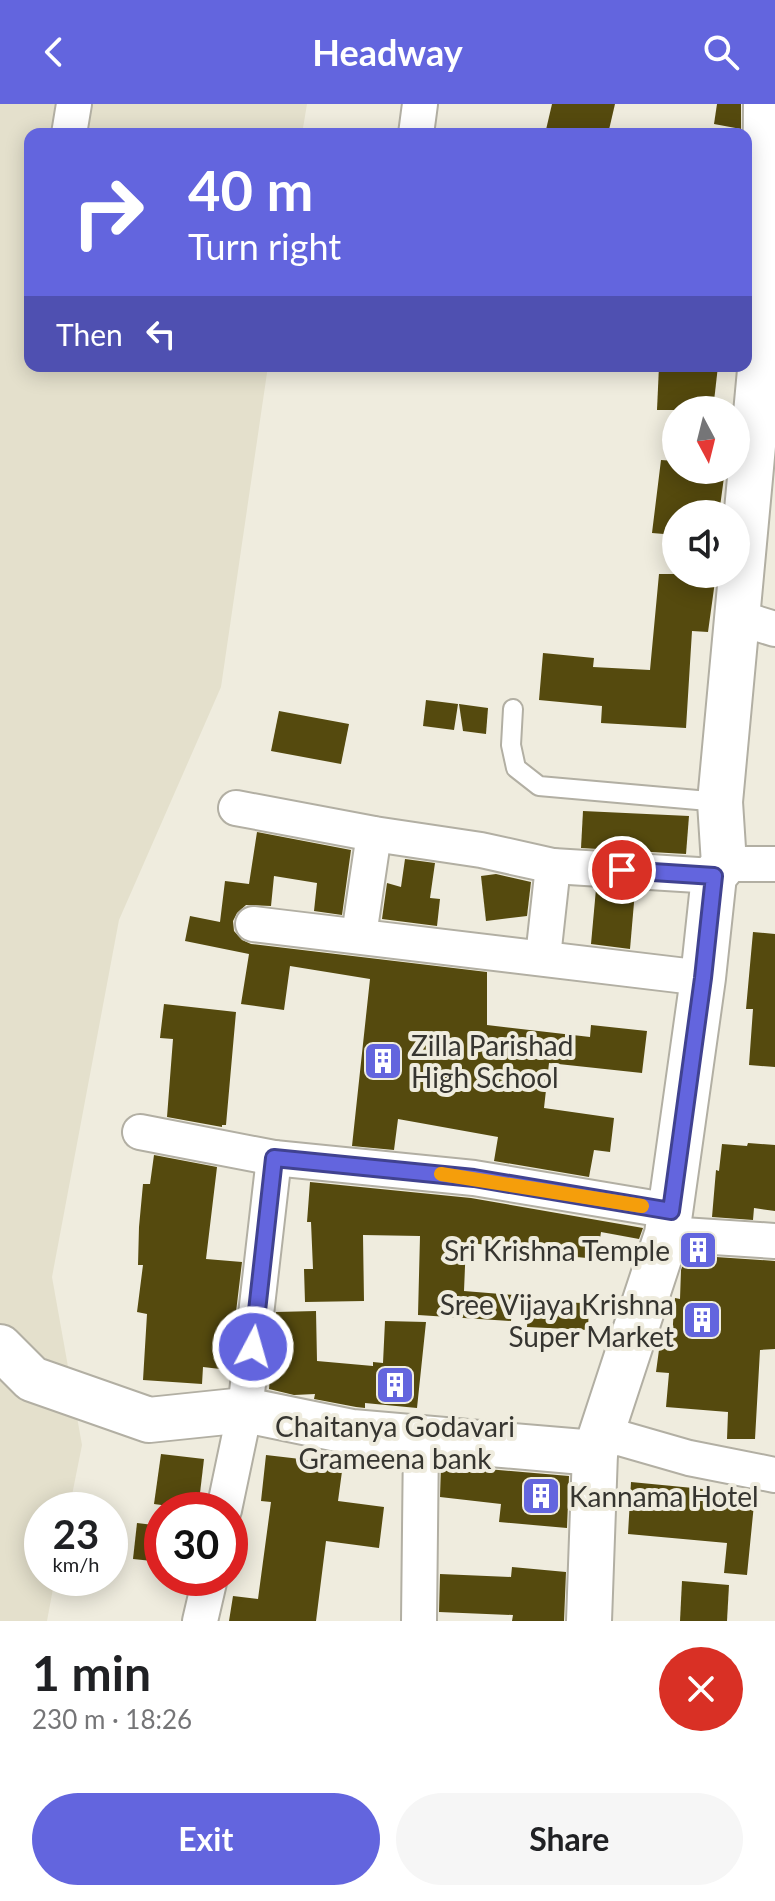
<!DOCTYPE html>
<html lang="en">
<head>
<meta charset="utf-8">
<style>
	body { margin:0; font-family:Lato,sans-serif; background:#f6f6f6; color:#202124; height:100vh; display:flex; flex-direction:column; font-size:30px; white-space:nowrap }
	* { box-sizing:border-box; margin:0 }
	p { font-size:26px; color:#757577 }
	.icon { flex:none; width:44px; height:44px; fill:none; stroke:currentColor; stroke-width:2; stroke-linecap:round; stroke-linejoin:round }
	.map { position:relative; height:1517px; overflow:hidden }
	.drawer { display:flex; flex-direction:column; background:#fff; flex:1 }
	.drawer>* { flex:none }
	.banner { position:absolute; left:24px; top:24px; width:728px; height:244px; border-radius:16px; box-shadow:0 4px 20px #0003; background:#6365de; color:#fff; overflow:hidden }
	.needle { width:52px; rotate:173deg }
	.buttons { position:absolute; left:662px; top:292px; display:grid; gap:16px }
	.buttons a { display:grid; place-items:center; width:88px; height:88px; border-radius:50%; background:#fff; box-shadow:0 4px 20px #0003; font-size:40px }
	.speed { position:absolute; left:24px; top:1388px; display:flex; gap:16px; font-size:40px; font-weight:700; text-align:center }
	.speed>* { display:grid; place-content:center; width:104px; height:104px; border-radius:50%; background:#fff; box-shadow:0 4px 20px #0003; line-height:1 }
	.speed small { font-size:20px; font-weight:400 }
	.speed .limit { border:12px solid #d22; background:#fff; color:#111 }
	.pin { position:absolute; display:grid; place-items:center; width:68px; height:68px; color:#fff; margin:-34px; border:4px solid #fff; border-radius:50%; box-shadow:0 2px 8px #0007 }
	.me { position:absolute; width:88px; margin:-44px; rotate:6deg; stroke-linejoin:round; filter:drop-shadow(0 0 6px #0008) }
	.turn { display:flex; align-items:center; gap:28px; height:168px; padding:0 32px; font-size:36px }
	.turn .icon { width:104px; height:104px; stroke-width:2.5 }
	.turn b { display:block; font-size:56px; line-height:68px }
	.then { display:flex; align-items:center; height:76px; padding:0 32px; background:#0003; gap:16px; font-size:30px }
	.round { display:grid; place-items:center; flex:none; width:84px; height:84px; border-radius:42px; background:#f6f6f6 }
	.overview { display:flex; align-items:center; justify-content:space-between; height:136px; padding:0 32px }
	h1 { font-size:48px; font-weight:700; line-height:60px }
	.button { display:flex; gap:16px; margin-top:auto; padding:16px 32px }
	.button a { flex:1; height:92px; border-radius:48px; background:#6365de; color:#fff; font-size:32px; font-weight:700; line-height:92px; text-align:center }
	.button a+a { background:#f6f6f6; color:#202124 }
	header { display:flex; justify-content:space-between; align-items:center; height:104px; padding:0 32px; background:#6365de; color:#fff; font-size:36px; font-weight:700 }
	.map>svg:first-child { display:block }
	.built { fill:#e4e0cc }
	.building { fill:#554a0e }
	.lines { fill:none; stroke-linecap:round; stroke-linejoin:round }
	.service-casing { stroke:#b2afa3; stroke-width:22 }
	.minor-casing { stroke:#b2afa3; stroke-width:38 }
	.tertiary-casing { stroke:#b2afa3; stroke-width:48 }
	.service { stroke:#fff; stroke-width:18 }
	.minor { stroke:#fff; stroke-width:34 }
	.tertiary { stroke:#fff; stroke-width:44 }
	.route-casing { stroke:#404290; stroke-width:20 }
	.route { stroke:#6365de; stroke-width:14 }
	.slow { stroke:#f59e0b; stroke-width:14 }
	.labels { text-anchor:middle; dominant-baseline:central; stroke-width:8; stroke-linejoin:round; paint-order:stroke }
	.poi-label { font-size:28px; fill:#363530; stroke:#efecde; text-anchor:start }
</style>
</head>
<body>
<header><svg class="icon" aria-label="back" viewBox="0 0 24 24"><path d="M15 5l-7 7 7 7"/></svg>Headway<svg class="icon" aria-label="search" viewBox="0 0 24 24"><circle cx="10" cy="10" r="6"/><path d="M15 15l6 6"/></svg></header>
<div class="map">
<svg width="775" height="1517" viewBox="0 0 775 1517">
	<rect width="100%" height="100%" fill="#efecde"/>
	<!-- built -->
	<path class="built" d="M0 0H307L302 30H30V262H268L221 583 119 816 52 1173 82 1341 69 1406H42V1474H55L47 1517H0Z"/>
	<!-- building -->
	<g class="building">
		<path d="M552 0H615L608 30H545Z"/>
		<path d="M717 0H741V25L714 20Z"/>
		<path d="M659 262H718L713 306H657Z"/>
		<path d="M661 356 676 357V366H725L719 410H676V431L652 429Z"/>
		<path d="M659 470H716L708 528 692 527 686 624 601 619 602 602 539 596 543 549 594 554 593 563 650 566Z"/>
		<path d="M426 596 458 600 454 626 423 622Z"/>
		<path d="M459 600 488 604 486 630 463 627Z"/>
		<path d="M279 607 349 620 341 660 271 647Z"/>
		<path d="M583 707 689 712 686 750 581 744Z"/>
		<path d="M257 728 351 746 342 811 314 807 317 779 274 772 271 802 246 801 237 809 233 817 234 827 242 836 251 840 487 868V921L590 933 591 921 647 927 642 969 549 959 544 1004 614 1014 610 1048 594 1046 589 1073 494 1057 498 1033 398 1015 394 1046 352 1042 370 875 290 862 284 906 241 900 249 850 185 837 190 812 220 818 225 777 249 780Z"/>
		<path d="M405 755 435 759 430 794 440 795 437 822 382 815 387 779 401 783Z"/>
		<path d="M496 770 531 778 527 812 486 817 481 772Z"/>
		<path d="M596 785 635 787 630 845 591 840Z"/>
		<path d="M753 828 775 830V963L749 961 753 905H746Z"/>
		<path d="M164 900 236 908 226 1021H222V1023L167 1013 173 935 160 934Z"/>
		<path d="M748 1039 775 1041V1107L754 1104 753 1116 712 1113 716 1066 719 1067 722 1040 747 1042Z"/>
		<path d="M154 1051 217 1063 206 1155 242 1158 229 1266 203 1263 202 1280 143 1276 147 1210 137 1208 143 1161H138L139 1123 143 1080H150Z"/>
		<path d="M310 1078 471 1094 643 1124 639 1135 601 1128 597 1155 546 1150 547 1141 500 1137 499 1143 466 1138 464 1187 513 1191 511 1217 418 1211 420 1132 363 1131 364 1197 305 1198 304 1165H313L311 1118H307Z"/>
		<path d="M686 1151 775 1157V1245L760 1246 755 1335H727L728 1308 666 1303 669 1269 656 1268 661 1231 672 1232 675 1194 680 1195 681 1166Z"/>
		<path d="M529 1198 589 1199 588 1226 527 1223Z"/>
		<path d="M316 1207 317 1257 373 1262V1258L383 1259 385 1217 426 1218 417 1304 365 1299V1304L356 1303 314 1295 315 1290 294 1291 269 1285 276 1208Z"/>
		<path d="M161 1350 204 1355 198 1406 154 1400Z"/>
		<path d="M266 1351 343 1360 338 1397 384 1403 379 1444 326 1437 316 1517H229L233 1492 258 1495 271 1398 261 1397Z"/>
		<path d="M441 1361 569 1372 567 1424 499 1418 501 1400 440 1393Z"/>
		<path d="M631 1378 755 1390 747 1471 724 1469 727 1439 628 1430Z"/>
		<path d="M137 1419 162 1422V1458L133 1455Z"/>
		<path d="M512 1463 566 1468 564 1517H512L513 1511 439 1508 440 1470 511 1473Z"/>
		<path d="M682 1477 729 1481 727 1517H680Z"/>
	</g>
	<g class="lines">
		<defs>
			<path id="service" d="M513 605 511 641 516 664 539 682 720 698"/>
			<g id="minor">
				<path d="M69 30 74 0"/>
				<path d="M416 30 420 0"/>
				<path d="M739 514 775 525"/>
				<path d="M236 704 374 730 481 746 553 762 714 772"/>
				<path d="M724 760H775"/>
				<path d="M253 820 703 874"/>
				<path d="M359 831 374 730"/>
				<path d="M543 853 553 762"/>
				<path d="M140 1028 274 1054 474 1074 671 1107"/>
				<path d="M667 1130 775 1137"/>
				<path d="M602 1329 689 1354 775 1371"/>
				<path d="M224 1406 245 1306 274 1054"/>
				<path d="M200 1517 210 1474"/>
				<path d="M419 1517 421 1335"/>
			</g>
			<g id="tertiary">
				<path d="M0 1243 32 1275 149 1316 245 1306 352 1328 595 1349"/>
				<path d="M589 1517 595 1349 667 1130 703 874 714 772 724 760 720 698 764 223 766 0"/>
			</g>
		</defs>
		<!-- service casing -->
		<use href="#service" class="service-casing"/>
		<!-- minor casing -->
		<use href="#minor" class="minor-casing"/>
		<!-- tertiary casing -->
		<use href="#tertiary" class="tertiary-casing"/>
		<!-- service -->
		<use href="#service" class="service"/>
		<!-- minor -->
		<use href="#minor" class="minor"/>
		<!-- tertiary -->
		<use href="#tertiary" class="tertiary"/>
	</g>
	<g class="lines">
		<defs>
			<path id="route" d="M253 1243 274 1054 474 1074 671 1107 703 874 714 772 622 766"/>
		</defs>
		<!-- route casing -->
		<use href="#route" class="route-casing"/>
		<!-- route -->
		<use href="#route" class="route"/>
		<!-- slow -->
		<path class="slow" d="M441 1070 642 1102"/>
	</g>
	<!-- icons -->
	<defs>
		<symbol id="building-square" viewBox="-11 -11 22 22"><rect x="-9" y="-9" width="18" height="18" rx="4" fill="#6365de" stroke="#efecde"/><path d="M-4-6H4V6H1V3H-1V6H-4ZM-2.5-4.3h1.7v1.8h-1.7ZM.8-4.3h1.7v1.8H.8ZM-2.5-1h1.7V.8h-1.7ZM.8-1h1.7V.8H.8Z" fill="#fff"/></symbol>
	</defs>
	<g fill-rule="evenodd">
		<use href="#building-square" x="361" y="935" width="44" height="44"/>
		<use href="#building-square" x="676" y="1124" width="44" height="44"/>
		<use href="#building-square" x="680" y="1194" width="44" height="44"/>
		<use href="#building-square" x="373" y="1259" width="44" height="44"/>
		<use href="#building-square" x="519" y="1370" width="44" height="44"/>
	</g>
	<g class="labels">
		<!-- poi labels -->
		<g class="poi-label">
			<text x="411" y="941">Zilla Parishad<tspan x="411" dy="32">High School</tspan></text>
			<text x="670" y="1146" text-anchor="end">Sri Krishna Temple</text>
			<text x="674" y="1200" text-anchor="end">Sree Vijaya Krishna<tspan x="674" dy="32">Super Market</tspan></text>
			<text x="395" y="1322" text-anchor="middle">Chaitanya Godavari<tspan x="395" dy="32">Grameena bank</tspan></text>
			<text x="569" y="1392">Kannama Hotel</text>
		</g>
	</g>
</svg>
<div class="buttons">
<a><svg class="needle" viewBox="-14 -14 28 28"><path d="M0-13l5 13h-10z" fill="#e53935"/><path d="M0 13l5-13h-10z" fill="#757577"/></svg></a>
<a><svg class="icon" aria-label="sound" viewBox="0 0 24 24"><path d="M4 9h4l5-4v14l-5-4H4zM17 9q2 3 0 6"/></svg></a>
</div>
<div class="speed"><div>23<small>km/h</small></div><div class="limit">30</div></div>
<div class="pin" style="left:622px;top:766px;background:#d93025"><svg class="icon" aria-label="arrive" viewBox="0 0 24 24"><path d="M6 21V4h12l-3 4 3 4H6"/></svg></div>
<svg class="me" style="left:253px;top:1243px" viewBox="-20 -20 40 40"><circle r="17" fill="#6365de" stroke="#fff" stroke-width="3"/><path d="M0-11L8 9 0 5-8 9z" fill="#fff"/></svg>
<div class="banner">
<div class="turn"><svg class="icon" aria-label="right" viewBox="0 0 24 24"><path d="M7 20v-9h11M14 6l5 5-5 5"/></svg><div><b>40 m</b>Turn right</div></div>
<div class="then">Then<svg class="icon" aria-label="left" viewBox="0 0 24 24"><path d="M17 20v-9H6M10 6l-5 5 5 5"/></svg></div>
</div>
</div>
<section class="drawer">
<div class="overview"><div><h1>1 min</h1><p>230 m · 18:26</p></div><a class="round" style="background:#d93025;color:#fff"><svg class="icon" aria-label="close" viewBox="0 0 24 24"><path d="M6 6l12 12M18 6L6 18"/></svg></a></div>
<div class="button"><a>Exit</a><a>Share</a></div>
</section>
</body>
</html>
